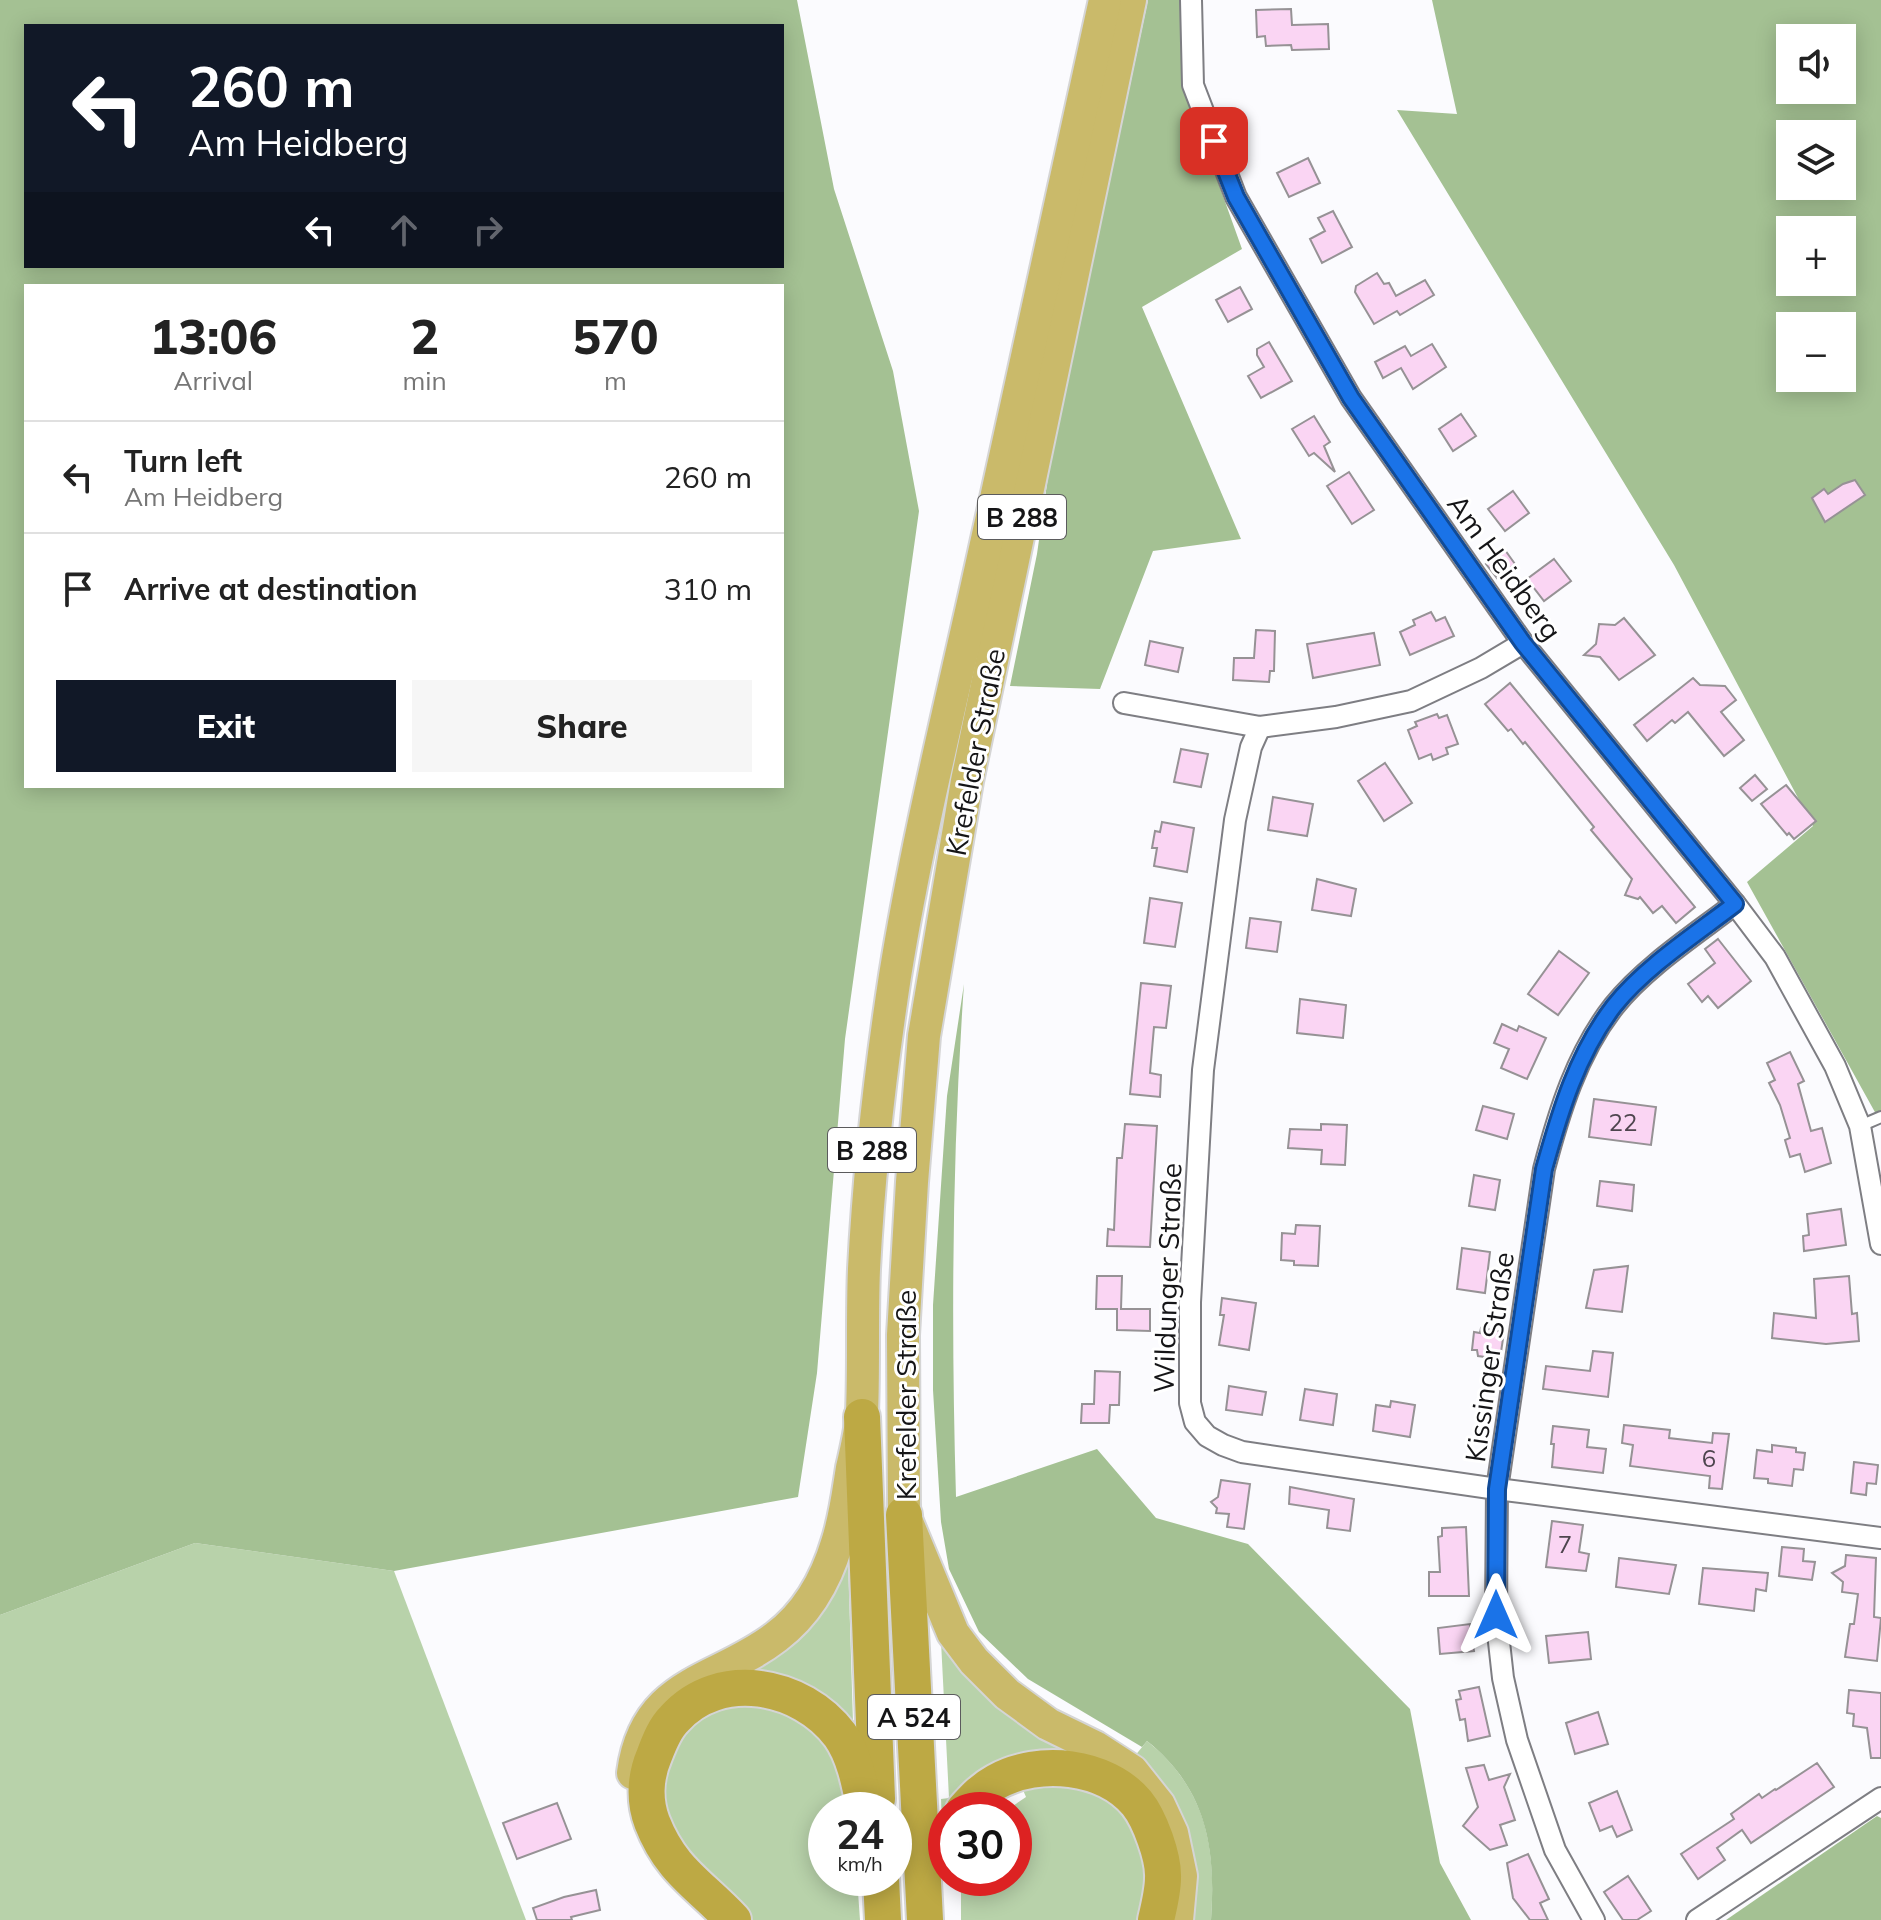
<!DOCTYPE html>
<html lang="en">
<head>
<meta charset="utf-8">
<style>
	body { margin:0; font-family:Mulish,sans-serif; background:#f6f6f6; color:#222; height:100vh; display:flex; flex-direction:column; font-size:30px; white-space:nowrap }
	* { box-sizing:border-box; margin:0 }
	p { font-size:26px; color:#767676 }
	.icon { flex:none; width:44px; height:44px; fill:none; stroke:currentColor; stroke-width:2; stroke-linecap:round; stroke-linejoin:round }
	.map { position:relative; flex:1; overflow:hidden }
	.details { position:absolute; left:24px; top:284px; width:760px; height:504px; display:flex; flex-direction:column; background:#fff; border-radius:0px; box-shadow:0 4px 20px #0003 }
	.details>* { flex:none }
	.top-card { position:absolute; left:24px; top:24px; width:760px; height:244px; border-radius:0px; box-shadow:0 4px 20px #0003; background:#111827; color:#fff; overflow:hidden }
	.buttons { position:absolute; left:1776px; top:24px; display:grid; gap:16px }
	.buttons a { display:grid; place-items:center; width:80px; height:80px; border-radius:0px; background:#fff; box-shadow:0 4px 20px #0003; font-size:40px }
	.speed { position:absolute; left:808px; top:1792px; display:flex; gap:16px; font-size:40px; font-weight:700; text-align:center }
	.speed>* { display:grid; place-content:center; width:104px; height:104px; border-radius:50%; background:#fff; box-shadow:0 4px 20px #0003; line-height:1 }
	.speed small { font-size:20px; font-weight:400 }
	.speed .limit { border:12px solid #d22; background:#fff; color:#111 }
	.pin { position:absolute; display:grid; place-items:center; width:68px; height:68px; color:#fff; margin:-34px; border-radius:16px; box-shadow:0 4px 12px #0006 }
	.me { position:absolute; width:88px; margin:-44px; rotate:0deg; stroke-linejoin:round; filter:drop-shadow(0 0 6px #0008) }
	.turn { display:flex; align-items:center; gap:28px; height:168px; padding:0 32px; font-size:36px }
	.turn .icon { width:104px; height:104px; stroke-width:2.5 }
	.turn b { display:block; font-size:56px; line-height:68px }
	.lanes { display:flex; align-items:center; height:76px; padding:0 32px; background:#0003; justify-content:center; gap:40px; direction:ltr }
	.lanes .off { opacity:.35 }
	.eta { display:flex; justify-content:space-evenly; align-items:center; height:136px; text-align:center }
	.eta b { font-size:48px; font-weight:800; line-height:56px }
	.primary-button { display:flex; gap:16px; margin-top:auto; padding:16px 32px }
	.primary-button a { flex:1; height:92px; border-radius:0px; background:#111827; color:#fff; font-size:32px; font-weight:800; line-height:92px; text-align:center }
	.primary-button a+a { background:#f6f6f6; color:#222 }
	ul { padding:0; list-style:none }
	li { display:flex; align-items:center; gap:24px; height:112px; padding:0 32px; border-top:2px solid #e0e0e0 }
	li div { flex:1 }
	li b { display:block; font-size:30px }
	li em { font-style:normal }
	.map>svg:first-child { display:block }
	.green { fill:#b8d2aa }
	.forest { fill:#a4c193; fill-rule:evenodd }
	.building { fill:#fad5f3; stroke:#969295; stroke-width:2 }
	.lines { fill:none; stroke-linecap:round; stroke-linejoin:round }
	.service-casing { stroke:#7e7e83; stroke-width:14 }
	.minor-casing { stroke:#7e7e83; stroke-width:24 }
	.trunk-casing { stroke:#d5d5d5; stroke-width:36 }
	.motorway-casing { stroke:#d5d5d5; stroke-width:40 }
	.service { stroke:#fff; stroke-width:10 }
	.minor { stroke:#fff; stroke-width:20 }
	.trunk { stroke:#caba6a; stroke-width:32 }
	.motorway { stroke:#bda944; stroke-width:36 }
	.route-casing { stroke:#114b97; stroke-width:20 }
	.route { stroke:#1a73e8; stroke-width:14 }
	.labels { text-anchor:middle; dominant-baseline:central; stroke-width:6; stroke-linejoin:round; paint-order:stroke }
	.number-label { font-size:24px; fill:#4e454e }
	.shield { fill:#fff; stroke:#5b5b5d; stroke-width:2 }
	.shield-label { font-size:26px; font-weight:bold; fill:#151517 }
	.street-label { font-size:28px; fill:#151517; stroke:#fff }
</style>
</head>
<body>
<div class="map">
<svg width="1881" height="1920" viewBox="0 0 1881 1920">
	<rect width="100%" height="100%" fill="#fbfbfe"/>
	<!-- green -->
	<g class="green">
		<path d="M195 1543 394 1571 526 1920H0V1615Z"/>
		<path d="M848 1559 853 1722 735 1671Z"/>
		<path d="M940 1622 1100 1757 946 1810V1820L942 1824 941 1799 949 1798Z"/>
		<path d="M749 1697 801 1714 837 1756 851 1810H826V1878H857L860 1920H745L681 1854 656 1802 673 1733 700 1712Z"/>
		<path d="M1147 1741C1207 1789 1216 1848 1211 1920H1189L1134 1757Z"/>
		<path d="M1048 1783 1085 1787 1124 1812 1147 1852 1146 1920H961V1878H1014V1810H1007L1026 1797 1023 1790Z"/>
	</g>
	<!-- forest -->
	<g class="forest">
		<path d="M0 0H797L834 189 893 371 919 511 845 1039 817 1373 798 1497 394 1571 195 1543 0 1615ZM26 26H782V266H26ZM26 286H782V786H26Z"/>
		<path d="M1148 0H1184L1195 118 1242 249 1142 307 1241 539 1153 551 1100 689 1010 686 1037 554 1050 463Z"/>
		<path d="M1432 0H1881V1123L1747 882 1813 826 1674 565 1397 110 1457 114ZM1790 38H1842V90H1790ZM1790 134H1842V186H1790ZM1790 230H1842V282H1790ZM1790 326H1842V378H1790Z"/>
		<path d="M964 984C952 1155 951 1326 956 1497L1097 1449 1156 1518 1248 1544 1410 1709 1440 1863 1471 1920H1211C1216 1849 1207 1789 1147 1741L1142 1747 1028 1679 979 1632 949 1569 941 1522 933 1390V1305L947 1096Z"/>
		<path d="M1877 1816 1881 1818V1920H1726Z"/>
	</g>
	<!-- building -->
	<g class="building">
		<path d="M1291 9 1292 25 1328 24 1329 49 1292 50 1291 45 1266 46 1265 36 1257 37 1256 10Z"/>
		<path d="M1308 158 1320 183 1289 197 1277 173Z"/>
		<path d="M1333 211 1352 247 1322 263 1310 239 1325 231 1318 218Z"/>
		<path d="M1377 273 1384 284 1389 283 1396 296 1425 280 1434 295 1400 315 1397 311 1374 324 1355 292 1356 286Z"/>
		<path d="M1240 287 1252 309 1228 322 1216 300Z"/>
		<path d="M1269 342 1292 381 1261 398 1248 376 1264 367 1257 355V349Z"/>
		<path d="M1432 344 1446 367 1413 389 1401 368 1383 378 1375 362 1405 346 1411 356Z"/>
		<path d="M1461 414 1476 436 1453 451 1439 429Z"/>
		<path d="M1314 416 1330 442 1324 446 1335 472 1314 453 1309 456 1292 429Z"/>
		<path d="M1349 472 1374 510 1352 524 1327 486Z"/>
		<path d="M1855 480 1865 495 1825 522 1812 498 1824 489 1828 494 1843 484Z"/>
		<path d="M1513 491 1529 513 1505 531 1488 509Z"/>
		<path d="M1505 550 1515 564 1497 578 1486 564Z"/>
		<path d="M1554 559 1571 581 1544 601 1527 579Z"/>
		<path d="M1431 612 1436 621 1445 617 1454 636 1410 655 1400 632 1415 625 1413 620Z"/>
		<path d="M1624 618 1655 655 1619 680 1600 657 1584 655 1596 644 1599 624 1615 625Z"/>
		<path d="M1256 630 1275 631 1274 671H1270L1269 682 1233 680 1234 658H1254Z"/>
		<path d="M1374 633 1380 665 1313 678 1307 644Z"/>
		<path d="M1150 641 1183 648 1178 672 1145 665Z"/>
		<path d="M1693 678 1700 685 1725 686 1736 700 1721 712 1744 740 1724 756 1688 712 1675 723 1672 720 1647 741 1634 725Z"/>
		<path d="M1510 683 1695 907 1676 923 1662 906 1653 913 1640 897 1638 899 1625 895 1632 879 1591 830 1594 827 1525 742 1523 744 1511 729 1508 731 1485 704Z"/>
		<path d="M1437 714 1439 718 1447 715 1458 744 1446 748 1448 754 1433 760 1431 754 1419 759 1408 730 1417 726 1415 722Z"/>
		<path d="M1181 749 1208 754 1201 787 1174 782Z"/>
		<path d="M1385 763 1412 803 1384 821 1358 781Z"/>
		<path d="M1755 775 1767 789 1752 801 1740 788Z"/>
		<path d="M1786 785 1816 821 1794 839 1789 833 1787 835 1761 804Z"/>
		<path d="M1273 797 1313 804 1307 836 1268 830Z"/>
		<path d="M1162 822 1194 828 1187 872 1154 866 1157 848H1152L1155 831 1160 832Z"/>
		<path d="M1317 879 1356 889 1351 916 1312 910Z"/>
		<path d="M1150 898 1182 903 1175 947 1144 943Z"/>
		<path d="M1250 918 1281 922 1277 952 1246 948Z"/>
		<path d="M1718 939 1751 981 1718 1008 1708 996 1702 1002 1688 984 1715 963 1705 949Z"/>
		<path d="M1559 951 1589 973 1558 1015 1528 994Z"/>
		<path d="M1141 983 1171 986 1166 1028 1154 1027 1150 1073 1161 1075 1160 1097 1130 1094Z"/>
		<path d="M1300 999 1346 1005 1343 1038 1297 1033Z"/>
		<path d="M1502 1024 1517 1031 1519 1026 1546 1038 1527 1079 1501 1068 1509 1049 1494 1043Z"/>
		<path d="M1790 1052 1804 1081 1798 1084 1811 1131 1822 1128 1831 1163 1805 1172 1800 1154 1790 1157 1785 1140 1790 1138 1780 1105 1769 1083 1775 1080 1767 1063Z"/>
		<path d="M1594 1099 1656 1107 1651 1145 1589 1137Z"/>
		<path d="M1483 1106 1514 1114 1507 1139 1476 1130Z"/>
		<path d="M1125 1124 1157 1126 1150 1247 1107 1246 1108 1229 1114 1230 1117 1158H1122Z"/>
		<path d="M1321 1124 1347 1125 1345 1165 1321 1164 1322 1150 1288 1148 1290 1129 1321 1130Z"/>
		<path d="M1474 1175 1500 1180 1495 1210 1469 1206Z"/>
		<path d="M1600 1181 1634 1185 1632 1211 1597 1206Z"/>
		<path d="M1841 1209 1846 1245 1804 1251 1803 1236 1809 1235 1807 1214Z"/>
		<path d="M1296 1225 1320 1226 1318 1266 1294 1265V1261L1281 1260 1282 1233 1295 1234Z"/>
		<path d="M1462 1248 1490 1252 1485 1293 1457 1289Z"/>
		<path d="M1628 1266 1622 1312 1586 1308 1594 1270Z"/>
		<path d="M1097 1276H1122L1121 1309H1150V1331L1117 1330V1309H1096Z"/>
		<path d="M1849 1276 1852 1314 1857 1313 1859 1341 1826 1344 1772 1338 1774 1313 1816 1318 1814 1279Z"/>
		<path d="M1222 1298 1256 1303 1249 1350 1219 1345 1224 1315H1220Z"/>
		<path d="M1481 1328 1504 1332 1500 1359 1478 1356 1477 1350H1472L1474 1332 1480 1333Z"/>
		<path d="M1593 1351 1613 1353 1608 1397 1543 1389 1546 1366 1590 1371Z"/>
		<path d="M1095 1371 1120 1372 1119 1405H1110L1109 1423H1081L1082 1404H1094Z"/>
		<path d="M1229 1386 1266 1392 1262 1415 1226 1410Z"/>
		<path d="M1305 1389 1337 1394 1333 1425 1300 1420Z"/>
		<path d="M1391 1401 1415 1405 1410 1437 1373 1431 1376 1405 1390 1407Z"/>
		<path d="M1624 1425 1670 1430 1669 1438 1712 1443 1713 1433 1729 1434 1722 1489 1709 1488 1710 1476 1630 1466 1633 1445 1622 1443Z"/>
		<path d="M1553 1426 1589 1430 1587 1447 1606 1449 1603 1473 1552 1467 1554 1444H1551Z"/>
		<path d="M1772 1445 1796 1448V1452L1805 1453 1803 1470 1794 1469 1792 1486 1768 1483V1479L1754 1478 1757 1450 1772 1452Z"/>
		<path d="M1854 1462 1878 1465 1876 1484 1867 1483 1866 1495 1851 1493Z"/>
		<path d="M1221 1480 1250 1484 1244 1529 1227 1527 1229 1514 1216 1513 1217 1508 1211 1502 1218 1497Z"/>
		<path d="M1290 1487 1354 1499 1350 1531 1327 1528 1329 1510 1289 1504Z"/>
		<path d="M1552 1521 1583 1525 1579 1552 1589 1554 1586 1571 1546 1567Z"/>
		<path d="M1466 1527 1469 1596H1429V1572H1440L1438 1537 1442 1536V1528Z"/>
		<path d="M1782 1547 1804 1549 1803 1561 1815 1562 1812 1580 1779 1576Z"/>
		<path d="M1846 1555 1876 1558 1874 1617 1881 1618 1877 1661 1845 1657 1850 1624H1854L1858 1594 1842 1592 1843 1582 1832 1573 1845 1566Z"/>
		<path d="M1619 1558 1676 1565 1669 1594 1616 1587Z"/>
		<path d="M1703 1568 1768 1573 1766 1591 1756 1589 1754 1611 1699 1604Z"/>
		<path d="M1470 1624 1474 1651 1440 1654 1438 1628Z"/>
		<path d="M1588 1632 1591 1659 1549 1663 1546 1636Z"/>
		<path d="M1479 1687 1490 1736 1468 1741 1465 1719 1460 1720 1456 1700 1461 1699 1459 1691Z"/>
		<path d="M1849 1690 1881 1693V1758H1871L1867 1728 1853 1726 1854 1714 1847 1713Z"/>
		<path d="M1598 1712 1608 1744 1575 1754 1566 1723Z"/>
		<path d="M1817 1763 1834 1787 1751 1843 1742 1830 1717 1848 1725 1860 1698 1879 1681 1854 1734 1819 1731 1814 1759 1794 1762 1798 1775 1789 1776 1790Z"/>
		<path d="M1484 1765 1489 1780 1510 1774 1504 1787 1515 1820 1500 1825 1507 1845 1490 1850 1463 1826 1478 1807 1466 1768Z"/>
		<path d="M1617 1791 1632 1830 1617 1837 1612 1826 1600 1831 1589 1803Z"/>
		<path d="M557 1803 571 1839 517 1859 503 1823Z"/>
		<path d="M1528 1854 1549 1899 1540 1903 1548 1920H1530L1513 1898 1507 1863Z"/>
		<path d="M1628 1876 1651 1911 1637 1920H1623L1604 1892Z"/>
		<path d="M596 1890 600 1910 571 1917 572 1920H537L533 1908 564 1897Z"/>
	</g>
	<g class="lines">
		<defs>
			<path id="service" d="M1860 1126 1881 1117"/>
			<g id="minor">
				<path d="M1191 0 1193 85 1236 197 1351 398 1523 643 1735 904 1775 957 1835 1066 1860 1126 1881 1244"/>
				<path d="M1124 703 1260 727 1336 717 1411 701 1481 668 1523 643"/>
				<path d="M1260 727 1251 747 1235 820 1203 1070 1190 1302V1403L1195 1422 1207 1436 1223 1445 1242 1452 1497 1489 1881 1538"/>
				<path d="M1594 1920 1555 1850 1517 1740 1503 1678 1496 1615 1497 1489 1544 1169C1559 1112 1577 1053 1614 1006 1645 967 1696 934 1735 904"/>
				<path d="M1697 1920 1881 1798"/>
			</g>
			<g id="trunk">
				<path d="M1130 0 967 781 924 1036 912 1182 903 1335 904 1515 953 1633 974 1661 1007 1694 1048 1724 1095 1747 1132 1771 1159 1805 1172 1833 1181 1876 1177 1920"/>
				<path d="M633 1773C645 1680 716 1683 776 1637 808 1613 826 1580 837 1543 845 1519 848 1493 852 1468 856 1450 861 1431 862 1412 864 1365 862 1317 864 1269 869 1171 880 1074 895 976 917 839 951 703 981 567 1024 378 1065 189 1105 0"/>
			</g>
			<g id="motorway">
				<path d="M862 1417 877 1799"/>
				<path d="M904 1515 925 1920"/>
				<path d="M964 1810C974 1799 983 1789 996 1782 1039 1758 1105 1765 1137 1803 1150 1819 1164 1858 1163 1878 1163 1891 1159 1907 1156 1920"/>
				<path d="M881 1878 883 1920"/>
				<path d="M733 1920C699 1884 671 1871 652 1822 644 1801 645 1777 654 1756 659 1743 664 1729 674 1719 719 1668 802 1684 840 1735 855 1756 860 1785 865 1810"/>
			</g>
		</defs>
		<!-- service casing -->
		<use href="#service" class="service-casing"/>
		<!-- minor casing -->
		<use href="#minor" class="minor-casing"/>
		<!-- trunk casing -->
		<use href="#trunk" class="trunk-casing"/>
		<!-- motorway casing -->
		<use href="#motorway" class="motorway-casing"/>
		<!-- service -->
		<use href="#service" class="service"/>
		<!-- minor -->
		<use href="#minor" class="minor"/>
		<!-- trunk -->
		<use href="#trunk" class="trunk"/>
		<!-- motorway -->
		<use href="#motorway" class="motorway"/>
	</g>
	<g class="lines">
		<defs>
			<path id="route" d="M1214 141 1236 197 1351 398 1523 643 1735 904C1696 934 1645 967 1614 1006 1577 1054 1560 1112 1544 1169L1497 1489 1496 1615"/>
		</defs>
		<!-- route casing -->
		<use href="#route" class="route-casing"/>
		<!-- route -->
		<use href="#route" class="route"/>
	</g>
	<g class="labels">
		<!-- number labels -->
		<g class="number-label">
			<text x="1623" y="1122">22</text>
			<text x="1709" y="1458">6</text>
			<text x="1565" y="1544">7</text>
		</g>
		<!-- shield labels -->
		<g class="shield">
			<rect x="978" y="495" width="88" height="44" rx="6"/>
			<rect x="828" y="1128" width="88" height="44" rx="6"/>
			<rect x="868" y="1695" width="92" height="44" rx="6"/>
		</g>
		<g class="shield-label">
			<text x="1022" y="517">B 288</text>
			<text x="872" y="1150">B 288</text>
			<text x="914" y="1717">A 524</text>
		</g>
		<!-- street labels -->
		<g class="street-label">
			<text transform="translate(1505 567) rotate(54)">Am Heidberg</text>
			<text transform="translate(975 752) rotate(-79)">Krefelder Straße</text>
			<text transform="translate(1167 1278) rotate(-88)">Wildunger Straße</text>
			<text transform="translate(1489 1357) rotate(-82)">Kissinger Straße</text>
			<text transform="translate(905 1395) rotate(-90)">Krefelder Straße</text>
		</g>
	</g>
</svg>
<div class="buttons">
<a><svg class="icon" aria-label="sound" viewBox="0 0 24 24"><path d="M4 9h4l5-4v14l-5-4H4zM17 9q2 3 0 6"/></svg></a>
<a><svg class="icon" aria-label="layers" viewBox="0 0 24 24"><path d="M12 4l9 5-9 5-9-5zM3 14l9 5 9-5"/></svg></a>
<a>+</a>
<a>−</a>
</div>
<div class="speed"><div>24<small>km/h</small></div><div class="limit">30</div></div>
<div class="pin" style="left:1214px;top:141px;background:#d93025"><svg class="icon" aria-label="arrive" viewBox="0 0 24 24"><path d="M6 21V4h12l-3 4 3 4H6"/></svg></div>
<svg class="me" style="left:1496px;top:1615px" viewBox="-20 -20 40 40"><path d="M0-17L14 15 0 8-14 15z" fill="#1a73e8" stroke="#fff" stroke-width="4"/></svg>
<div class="top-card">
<div class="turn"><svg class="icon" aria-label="left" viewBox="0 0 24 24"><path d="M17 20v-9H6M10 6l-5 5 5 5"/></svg><div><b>260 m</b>Am Heidberg</div></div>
<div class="lanes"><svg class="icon" aria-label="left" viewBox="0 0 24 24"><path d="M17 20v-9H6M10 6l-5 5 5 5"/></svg><svg class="icon off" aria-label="ahead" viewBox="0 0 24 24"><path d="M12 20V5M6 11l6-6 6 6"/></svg><svg class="icon off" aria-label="right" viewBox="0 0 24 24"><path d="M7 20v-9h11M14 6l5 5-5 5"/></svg></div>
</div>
<section class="details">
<div class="eta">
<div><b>13:06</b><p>Arrival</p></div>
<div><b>2</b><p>min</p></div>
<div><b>570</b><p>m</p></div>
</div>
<ul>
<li><svg class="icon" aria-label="left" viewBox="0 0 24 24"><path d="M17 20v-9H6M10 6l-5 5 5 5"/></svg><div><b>Turn left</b><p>Am Heidberg</p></div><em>260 m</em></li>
<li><svg class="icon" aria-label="arrive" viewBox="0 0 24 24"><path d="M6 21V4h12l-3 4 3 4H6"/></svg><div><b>Arrive at destination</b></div><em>310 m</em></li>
</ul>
<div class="primary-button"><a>Exit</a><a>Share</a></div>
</section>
</div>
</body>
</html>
